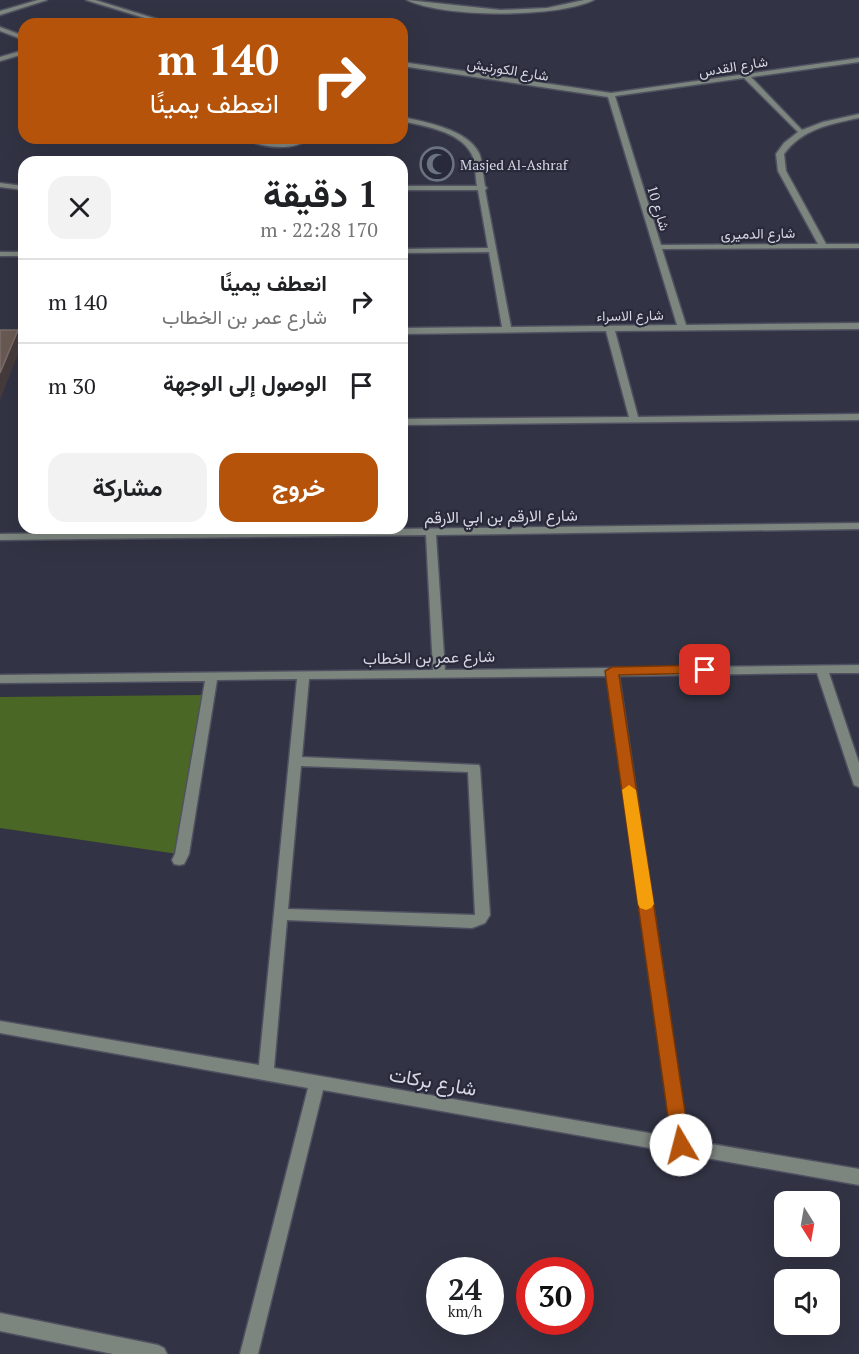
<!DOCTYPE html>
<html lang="ar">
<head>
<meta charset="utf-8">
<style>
	body { margin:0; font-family:"PT Serif",Vazirmatn,serif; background:#f2f2f2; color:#202124; direction:rtl; height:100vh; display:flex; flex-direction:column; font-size:22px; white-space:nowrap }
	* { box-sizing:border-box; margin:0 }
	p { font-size:20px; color:#757577 }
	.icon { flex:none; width:33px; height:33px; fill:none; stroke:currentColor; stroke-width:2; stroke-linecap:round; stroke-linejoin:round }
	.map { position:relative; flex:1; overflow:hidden; direction:ltr }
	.side { position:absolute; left:18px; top:156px; width:390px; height:378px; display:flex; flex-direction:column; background:#fff; border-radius:18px; box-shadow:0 6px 24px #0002; direction:rtl }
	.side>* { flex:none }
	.top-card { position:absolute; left:18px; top:18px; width:390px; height:126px; border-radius:18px; box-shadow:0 6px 24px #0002; direction:rtl; background:#b45309; color:#fff; overflow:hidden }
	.needle { width:39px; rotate:169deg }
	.fabs { position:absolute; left:774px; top:1191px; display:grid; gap:12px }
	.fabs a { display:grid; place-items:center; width:66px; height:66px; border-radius:12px; background:#fff; box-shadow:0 6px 24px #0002; font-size:30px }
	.speed { position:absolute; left:426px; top:1257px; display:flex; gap:12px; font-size:30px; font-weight:700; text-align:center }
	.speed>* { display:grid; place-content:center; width:78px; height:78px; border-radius:50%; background:#fff; box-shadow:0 6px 24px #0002; line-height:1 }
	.speed small { font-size:15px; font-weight:400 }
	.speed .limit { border:9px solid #d22; background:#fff; color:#111 }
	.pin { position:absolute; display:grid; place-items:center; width:51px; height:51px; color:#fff; margin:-26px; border-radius:12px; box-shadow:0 3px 9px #0006 }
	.me { position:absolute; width:66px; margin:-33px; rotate:352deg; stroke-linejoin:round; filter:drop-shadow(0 0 4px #0008) }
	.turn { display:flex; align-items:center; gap:21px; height:126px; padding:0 30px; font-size:27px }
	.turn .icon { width:78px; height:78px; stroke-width:2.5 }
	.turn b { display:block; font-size:42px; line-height:51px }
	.round { display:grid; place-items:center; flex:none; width:63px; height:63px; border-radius:18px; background:#f2f2f2 }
	.overview { display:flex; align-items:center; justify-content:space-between; height:102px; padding:0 30px }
	h1 { font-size:36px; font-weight:700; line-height:45px }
	.primary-button { display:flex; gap:12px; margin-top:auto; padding:12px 30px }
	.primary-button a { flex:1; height:69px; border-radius:18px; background:#b45309; color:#fff; font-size:24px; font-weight:700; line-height:69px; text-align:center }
	.primary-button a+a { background:#f2f2f2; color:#202124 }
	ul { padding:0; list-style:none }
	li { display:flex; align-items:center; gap:18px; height:84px; padding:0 30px; border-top:2px solid #e0e0e0 }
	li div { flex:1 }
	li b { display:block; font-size:22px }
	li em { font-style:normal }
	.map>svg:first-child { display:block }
	.green { fill:#4b6726 }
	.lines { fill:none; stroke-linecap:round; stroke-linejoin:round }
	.street-casing { stroke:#505160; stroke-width:3 }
	.street { fill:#7d857f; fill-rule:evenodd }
	.shaded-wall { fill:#463b3c }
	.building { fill:#6a5a54; stroke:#7b6d6a; stroke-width:1.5 }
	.route { fill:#b45309; stroke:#753606; stroke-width:1.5 }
	.slow { fill:#f59e0b }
	.labels { text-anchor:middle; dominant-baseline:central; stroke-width:4.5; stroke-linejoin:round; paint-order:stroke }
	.far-street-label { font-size:14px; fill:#d6d7e2; stroke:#28293a }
	.far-poi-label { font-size:14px; fill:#d6d7e2; stroke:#28293a; text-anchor:start }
	.street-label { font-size:16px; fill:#d6d7e2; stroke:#28293a }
	.near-street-label { font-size:20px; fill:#d6d7e2; stroke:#28293a }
</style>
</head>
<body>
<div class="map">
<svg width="859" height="1354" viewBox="0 0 859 1354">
	<rect width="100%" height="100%" fill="#323344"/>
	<!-- green -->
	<path class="green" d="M202 695 178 854 0 828V697Z"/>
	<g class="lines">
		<defs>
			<g id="street">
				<path d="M38 0H47L0 15V11Z"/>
				<path d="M86 0H95L173 24H164Z"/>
				<path d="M407 0 501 10 547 8 584 0H594C558 18 443 18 407 0Z"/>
				<path d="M0 27 24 36V40L0 31Z"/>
				<path d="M24 50V54L0 61V57Z"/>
				<path d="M859 58V62L751 77 802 130 823 122 859 114V118C830 124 802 129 784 154L786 171 826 244H859V248L662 249 686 325 859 323V329L615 331 638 417 859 414V420L402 425V419L629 417 606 331 402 334V328L502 327 489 252 402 253V249L488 248 478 190H402V186H477C475 176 476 161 471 153 459 131 424 126 402 121V117C425 122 467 129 479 153 483 162 483 176 485 186L487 188 485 190 511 327 677 325 608 97 402 66V62L611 93ZM744 78 798 132 784 143 776 154 778 171 818 244 661 245 615 96Z"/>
				<path d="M244 138 286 143 302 138H310C293 152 262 148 244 138Z"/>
				<path d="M0 183 24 186V190L0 187Z"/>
				<rect x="0" y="252" width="24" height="4"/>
				<rect x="0" y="332" width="24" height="6"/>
				<path d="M859 523V529L436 535 445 670 859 665V673H829L859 763V787L854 785 853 782 817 673 619 676 688 1140 859 1169V1185L323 1090 258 1354H240L308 1088 0 1033V1021L259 1065 297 679 217 680 189 854 184 864 179 865 174 864 172 860 175 854 205 681 0 683V675L433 670 426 535 0 540V534ZM607 676 672 1137 274 1068 287 920 472 928 485 923 490 915 480 768 479 765 302 757 309 679ZM301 766 468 772 475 915 288 909Z"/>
				<path d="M0 1313 158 1345 164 1348 167 1354H113L0 1331Z"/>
			</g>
		</defs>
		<!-- street casing -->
		<use href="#street" class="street-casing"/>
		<!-- street -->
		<use href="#street" class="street"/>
	</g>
	<!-- shaded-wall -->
	<path class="shaded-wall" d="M18 330 21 347 0 400V373Z"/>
	<!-- building -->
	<path class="building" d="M0 330H18L0 373Z"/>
	<!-- route -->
	<path class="route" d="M705 665 711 670 709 673 619 675 690 1145 687 1151 681 1154 674 1151 672 1145 605 671 612 667Z"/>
	<!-- slow -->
	<path class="slow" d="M629 785 636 790 654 904 651 908 646 910 640 908 638 904 622 790Z"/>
	<!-- icons -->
	<defs>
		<symbol id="mosque-ring" viewBox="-11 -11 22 22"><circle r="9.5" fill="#28293a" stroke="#6b7280" stroke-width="1.5"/><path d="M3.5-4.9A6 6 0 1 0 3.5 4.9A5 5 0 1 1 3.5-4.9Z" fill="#6b7280"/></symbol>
	</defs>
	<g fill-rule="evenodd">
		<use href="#mosque-ring" x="418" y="145" width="38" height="38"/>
	</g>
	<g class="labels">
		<!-- far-street labels -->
		<g class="far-street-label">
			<text transform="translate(733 66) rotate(-9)">شارع القدس</text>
			<text transform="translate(508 69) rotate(9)">شارع الكورنيش</text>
			<text transform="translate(659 208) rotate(73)">شارع 10</text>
			<text transform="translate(758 233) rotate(-1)">شارع الدميرى</text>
			<text transform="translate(630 315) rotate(-1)">شارع الاسراء</text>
		</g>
		<!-- far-poi labels -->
		<g class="far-poi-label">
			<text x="460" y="164">Masjed Al-Ashraf</text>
		</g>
		<!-- street labels -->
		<g class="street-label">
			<text transform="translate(501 516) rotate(-1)">شارع الارقم بن ابي الارقم</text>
			<text transform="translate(429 657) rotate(-1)">شارع عمر بن الخطاب</text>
		</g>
		<!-- near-street labels -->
		<g class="near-street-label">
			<text transform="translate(433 1081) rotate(10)">شارع بركات</text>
		</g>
	</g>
</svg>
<div class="fabs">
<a><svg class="needle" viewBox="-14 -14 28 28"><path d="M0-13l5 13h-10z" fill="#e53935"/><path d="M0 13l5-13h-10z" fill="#757577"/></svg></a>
<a><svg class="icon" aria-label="sound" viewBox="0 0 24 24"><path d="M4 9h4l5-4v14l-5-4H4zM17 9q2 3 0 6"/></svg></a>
</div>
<div class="speed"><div>24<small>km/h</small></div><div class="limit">30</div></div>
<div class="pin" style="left:705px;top:670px;background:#d93025"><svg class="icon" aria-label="arrive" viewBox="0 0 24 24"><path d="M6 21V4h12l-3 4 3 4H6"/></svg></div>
<svg class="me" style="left:681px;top:1145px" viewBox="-20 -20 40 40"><circle r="19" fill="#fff"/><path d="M0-13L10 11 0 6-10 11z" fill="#b45309"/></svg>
<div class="top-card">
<div class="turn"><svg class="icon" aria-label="right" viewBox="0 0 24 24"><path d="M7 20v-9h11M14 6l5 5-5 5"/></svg><div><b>140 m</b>انعطف يمينًا</div></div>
</div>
<section class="side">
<div class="overview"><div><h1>1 دقيقة</h1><p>170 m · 22:28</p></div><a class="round"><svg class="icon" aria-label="close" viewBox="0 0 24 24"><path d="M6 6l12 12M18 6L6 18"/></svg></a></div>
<ul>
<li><svg class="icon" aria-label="right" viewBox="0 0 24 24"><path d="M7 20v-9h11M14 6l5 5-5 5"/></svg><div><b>انعطف يمينًا</b><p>شارع عمر بن الخطاب</p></div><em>140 m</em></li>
<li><svg class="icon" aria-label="arrive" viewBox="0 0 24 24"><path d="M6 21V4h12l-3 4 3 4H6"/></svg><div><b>الوصول إلى الوجهة</b></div><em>30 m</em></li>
</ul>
<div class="primary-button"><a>خروج</a><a>مشاركة</a></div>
</section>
</div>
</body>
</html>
